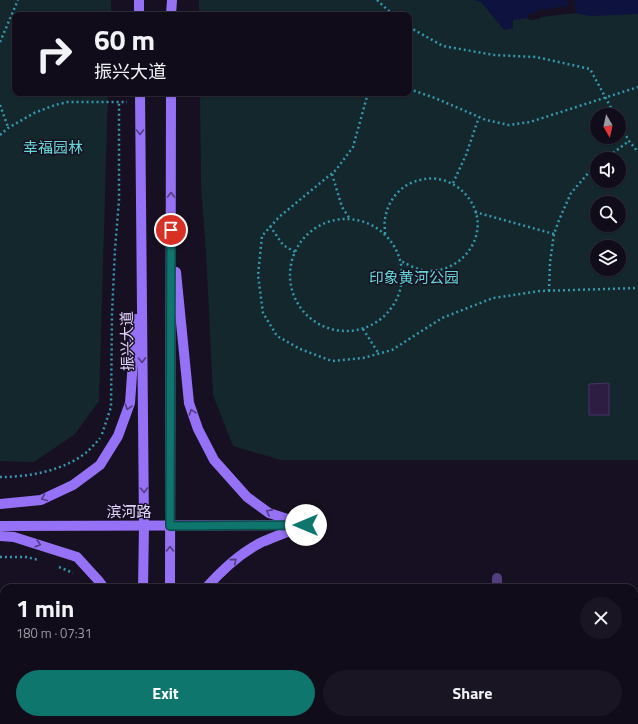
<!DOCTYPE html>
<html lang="en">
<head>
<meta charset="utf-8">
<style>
	body { margin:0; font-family:"Titillium Web","Noto Sans SC",sans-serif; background:#1a1523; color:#f1f3f6; height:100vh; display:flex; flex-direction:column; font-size:15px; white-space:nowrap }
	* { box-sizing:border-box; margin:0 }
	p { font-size:13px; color:#9c9ba2 }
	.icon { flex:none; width:22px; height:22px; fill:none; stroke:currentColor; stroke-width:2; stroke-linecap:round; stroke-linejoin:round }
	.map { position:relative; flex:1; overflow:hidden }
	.drawer { position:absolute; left:0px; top:584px; width:638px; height:140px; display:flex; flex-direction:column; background:#110c1a; border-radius:12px 12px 0 0; box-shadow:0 1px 3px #0004,0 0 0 1px #302c39 }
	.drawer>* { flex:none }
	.top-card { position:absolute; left:12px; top:12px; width:400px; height:84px; border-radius:8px; box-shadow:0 1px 3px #0004,0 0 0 1px #302c39; background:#110c1a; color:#f1f3f6; overflow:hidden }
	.needle { width:26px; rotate:171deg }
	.tools { position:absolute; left:590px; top:108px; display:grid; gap:8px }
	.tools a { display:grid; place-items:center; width:36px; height:36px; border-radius:50%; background:#110c1a; box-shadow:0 1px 3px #0004,0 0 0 1px #302c39; font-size:20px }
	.pin { position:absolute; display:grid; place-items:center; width:34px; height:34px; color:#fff; margin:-17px; border:2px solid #fff; border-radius:50%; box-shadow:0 1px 4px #0007 }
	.me { position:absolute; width:44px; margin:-22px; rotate:270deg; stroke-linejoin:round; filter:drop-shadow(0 0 3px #0008) }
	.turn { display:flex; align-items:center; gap:14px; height:84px; padding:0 16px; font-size:18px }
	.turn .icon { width:52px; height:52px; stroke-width:2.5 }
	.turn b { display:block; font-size:28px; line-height:34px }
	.round { display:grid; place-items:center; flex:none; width:42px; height:42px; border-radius:21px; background:#1a1523 }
	.head { display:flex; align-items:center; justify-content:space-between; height:68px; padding:0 16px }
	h1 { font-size:24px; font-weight:700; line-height:30px }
	.primary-button { display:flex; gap:8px; margin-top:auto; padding:8px 16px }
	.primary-button a { flex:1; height:46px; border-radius:24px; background:#0f766e; color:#fff; font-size:16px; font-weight:700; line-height:46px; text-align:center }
	.primary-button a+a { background:#1a1523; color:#f1f3f6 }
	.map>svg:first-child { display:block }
	.green { fill:#13272c; fill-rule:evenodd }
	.water { fill:#0d133e }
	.pier { fill:#171022 }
	.building { fill:#2d1d42; stroke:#4b316c }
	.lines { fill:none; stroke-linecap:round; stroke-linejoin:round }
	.path { stroke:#3797ad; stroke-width:2.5; stroke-dasharray:2 3; stroke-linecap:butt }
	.street { stroke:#503e7e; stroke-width:10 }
	.secondary { stroke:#9572f5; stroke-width:10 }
	.oneway { stroke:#503c81 }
	.route-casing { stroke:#0a4d48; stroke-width:10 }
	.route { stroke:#0f766e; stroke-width:7 }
	.labels { text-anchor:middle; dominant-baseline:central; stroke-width:3; stroke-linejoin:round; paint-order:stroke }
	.park-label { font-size:15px; fill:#65d7d6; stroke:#171022 }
	.street-label { font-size:15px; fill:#e2d4fc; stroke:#171022 }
</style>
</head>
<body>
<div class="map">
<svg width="638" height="724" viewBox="0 0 638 724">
	<rect width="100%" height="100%" fill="#171022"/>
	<!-- green -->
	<g class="green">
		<path d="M0 0H111V15H15V93H108L99 401 75 434 34 462 0 461Z"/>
		<path d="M199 0H638V460H281L233 446 213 395 206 252 201 187 200 93H409V15H199ZM597 115H619V137H597ZM597 159H619V181H597ZM597 203H619V225H597ZM597 247H619V269H597Z"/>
	</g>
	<!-- water -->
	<path class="water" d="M474 0H638V14L590 16 575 13 513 20V28L504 30 481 2Z"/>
	<!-- pier -->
	<path class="pier" d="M568 0H574L576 13 540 17V19L529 20 528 14 537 13V10L568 6Z"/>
	<!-- building -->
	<path class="building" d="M609 383V415H589V384Z"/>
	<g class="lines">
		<!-- path -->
		<g class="path">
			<path d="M377 0 393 15"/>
			<path d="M409 27 443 46 494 55 536 57 590 69 615 115"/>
			<path d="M0 42 18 0"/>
			<path d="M409 89 435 98 486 120 509 125 530 122 638 87"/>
			<path d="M368 93 353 147 336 170 279 217 262 236 258 275 263 313 277 336 300 349 332 361 363 358 392 350 442 318 493 298 540 291 638 288"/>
			<path d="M0 105 8 127"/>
			<path d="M619 123 629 141 638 152"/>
			<path d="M0 135 8 128 34 113 55 105 68 102H127"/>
			<path d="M605 159 629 141"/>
			<path d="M332 174 342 207 350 219"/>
			<path d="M453 183 466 155 479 117"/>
			<path d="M475 212 554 234"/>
			<circle cx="346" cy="275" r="56"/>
			<path d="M270 226 283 245 295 252"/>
			<path d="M385 234C385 229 384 223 385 219 387 204 397 189 411 183 423 178 434 177 446 181 456 185 464 191 470 200 491 231 466 271 429 271 419 271 409 265 401 261"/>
			<path d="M549 291 550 262 554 234 559 220 571 193 591 170 597 166"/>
			<path d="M363 329 379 354"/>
			<path d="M102 434 111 407 112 314 115 249 119 200V102"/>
			<path d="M0 477C29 477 63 471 87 452 91 448 96 443 100 438"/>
			<path d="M0 557H26L39 560"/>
			<path d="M59 567 73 573"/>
			<path d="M107 724V720"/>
		</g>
		<!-- street -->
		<g class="street">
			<path d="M497 578V588"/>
			<path d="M497 720V724"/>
		</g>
		<!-- secondary -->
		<g class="secondary">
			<path d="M139 0V15"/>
			<path d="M171 15 172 0"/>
			<path d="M140 93 144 526 143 588"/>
			<path d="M176 272 189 403 198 429 214 460 247 497 269 513 306 525"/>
			<path d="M0 504 41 500 73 485 100 465 118 436 130 403 136 319"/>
			<path d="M0 526 296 525"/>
			<path d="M0 536 14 537 77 557 98 580 104 588"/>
			<path d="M170 588 171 93"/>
			<path d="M206 588C222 570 240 553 262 542 274 537 287 532 300 527"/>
			<path d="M139 720V724"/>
			<path d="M174 724V720"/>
		</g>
	</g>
	<!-- one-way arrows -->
	<defs><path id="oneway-chevron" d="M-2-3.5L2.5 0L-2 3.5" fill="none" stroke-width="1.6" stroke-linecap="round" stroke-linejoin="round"/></defs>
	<g class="oneway">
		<use href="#oneway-chevron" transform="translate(140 132) rotate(89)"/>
		<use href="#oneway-chevron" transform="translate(171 195) rotate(-90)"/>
		<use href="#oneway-chevron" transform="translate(142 360) rotate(89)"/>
		<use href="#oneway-chevron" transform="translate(128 407) rotate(108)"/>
		<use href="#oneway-chevron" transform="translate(192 412) rotate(-108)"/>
		<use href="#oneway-chevron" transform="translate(144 490) rotate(89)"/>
		<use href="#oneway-chevron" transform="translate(44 498) rotate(159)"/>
		<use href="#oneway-chevron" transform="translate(269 512) rotate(-152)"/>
		<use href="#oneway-chevron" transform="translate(38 544) rotate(17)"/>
		<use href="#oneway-chevron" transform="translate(170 549) rotate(-90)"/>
		<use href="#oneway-chevron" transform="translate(234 561) rotate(-41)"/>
	</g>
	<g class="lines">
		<defs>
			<path id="route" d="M171 230 170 526 306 525"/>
		</defs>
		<!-- route casing -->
		<use href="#route" class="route-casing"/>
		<!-- route -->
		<use href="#route" class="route"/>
	</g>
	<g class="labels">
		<!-- park labels -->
		<g class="park-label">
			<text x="53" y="147">幸福园林</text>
			<text x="414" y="277">印象黄河公园</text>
		</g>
		<!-- street labels -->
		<g class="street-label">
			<text transform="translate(127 341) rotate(-91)">振兴大道</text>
			<text x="129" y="511">滨河路</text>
		</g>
	</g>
</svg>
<div class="tools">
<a><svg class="needle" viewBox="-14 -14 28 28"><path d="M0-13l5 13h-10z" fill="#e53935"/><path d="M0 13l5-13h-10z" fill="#9c9ba2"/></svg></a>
<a><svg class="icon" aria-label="sound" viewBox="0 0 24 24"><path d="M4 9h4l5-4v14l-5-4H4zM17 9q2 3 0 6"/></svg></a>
<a><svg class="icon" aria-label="search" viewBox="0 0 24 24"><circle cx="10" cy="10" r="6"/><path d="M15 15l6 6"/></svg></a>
<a><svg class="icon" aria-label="layers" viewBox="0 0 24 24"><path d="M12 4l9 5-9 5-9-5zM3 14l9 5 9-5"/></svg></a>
</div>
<div class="pin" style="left:171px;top:230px;background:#d93025"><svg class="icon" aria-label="arrive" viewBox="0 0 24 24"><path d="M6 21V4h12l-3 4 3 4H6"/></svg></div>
<svg class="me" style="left:306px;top:525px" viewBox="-20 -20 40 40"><circle r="19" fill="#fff"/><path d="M0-13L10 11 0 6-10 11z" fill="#0f766e"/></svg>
<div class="top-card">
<div class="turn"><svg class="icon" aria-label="right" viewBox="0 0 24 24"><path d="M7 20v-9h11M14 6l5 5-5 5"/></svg><div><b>60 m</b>振兴大道</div></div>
</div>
<section class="drawer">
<div class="head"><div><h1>1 min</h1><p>180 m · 07:31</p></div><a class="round"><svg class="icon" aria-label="close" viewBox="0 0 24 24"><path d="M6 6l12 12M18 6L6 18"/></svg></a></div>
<div class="primary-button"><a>Exit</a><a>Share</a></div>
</section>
</div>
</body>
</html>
